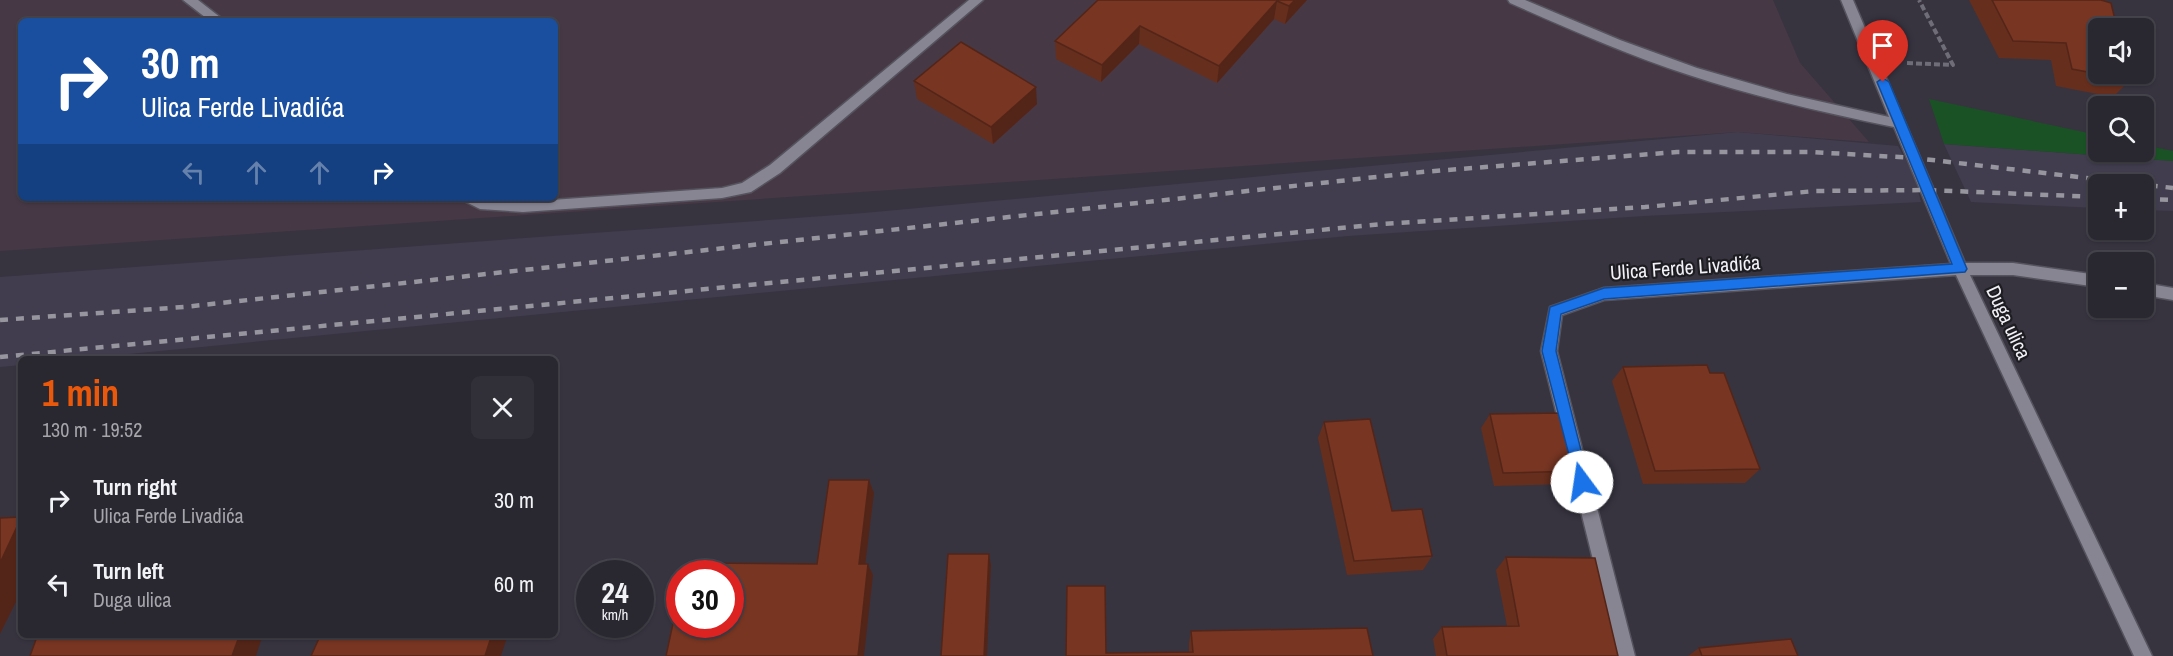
<!DOCTYPE html>
<html lang="en">
<head>
<meta charset="utf-8">
<style>
	body { margin:0; font-family:"Archivo Narrow",sans-serif; background:#312f38; color:#f1f3f6; height:100vh; display:flex; flex-direction:column; font-size:22px; white-space:nowrap }
	* { box-sizing:border-box; margin:0 }
	p { font-size:20px; color:#a5a5ab }
	.icon { flex:none; width:33px; height:33px; fill:none; stroke:currentColor; stroke-width:2; stroke-linecap:round; stroke-linejoin:round }
	.map { position:relative; flex:1; overflow:hidden }
	.sheet { position:absolute; left:18px; top:356px; width:540px; height:282px; display:flex; flex-direction:column; background:#292730; border-radius:9px; box-shadow:0 2px 4px #0004,0 0 0 2px #45444c }
	.sheet>* { flex:none }
	.banner { position:absolute; left:18px; top:18px; width:540px; height:183px; border-radius:9px; box-shadow:0 2px 4px #0004,0 0 0 2px #45444c; background:#1a4fa0; color:#fff; overflow:hidden }
	.buttons { position:absolute; left:2088px; top:18px; display:grid; gap:12px }
	.buttons a { display:grid; place-items:center; width:66px; height:66px; border-radius:9px; background:#292730; box-shadow:0 2px 4px #0004,0 0 0 2px #45444c; font-size:30px }
	.speed { position:absolute; left:576px; top:560px; display:flex; gap:12px; font-size:30px; font-weight:700; text-align:center }
	.speed>* { display:grid; place-content:center; width:78px; height:78px; border-radius:50%; background:#292730; box-shadow:0 2px 4px #0004,0 0 0 2px #45444c; line-height:1 }
	.speed small { font-size:15px; font-weight:400 }
	.speed .limit { border:9px solid #d22; background:#fff; color:#111 }
	.pin { position:absolute; display:grid; place-items:center; width:51px; height:51px; color:#fff; margin:-62px -26px; border-radius:50% 50% 50% 0; rotate:-45deg; box-shadow:0 0 6px #0007 }
	.pin .icon { rotate:45deg }
	.me { position:absolute; width:66px; margin:-33px; rotate:346deg; stroke-linejoin:round; filter:drop-shadow(0 0 4px #0008) }
	.turn { display:flex; align-items:center; gap:21px; height:126px; padding:0 24px; font-size:27px }
	.turn .icon { width:78px; height:78px; stroke-width:2.5 }
	.turn b { display:block; font-size:42px; line-height:51px }
	.lanes { display:flex; align-items:center; height:57px; padding:0 24px; background:#0003; justify-content:center; gap:30px; direction:ltr }
	.lanes .off { opacity:.35 }
	.round { display:grid; place-items:center; flex:none; width:63px; height:63px; border-radius:9px; background:#312f38 }
	.headline { display:flex; align-items:center; justify-content:space-between; height:102px; padding:0 24px }
	h1 { font-size:36px; font-weight:800; line-height:45px; color:#ea580c }
	ul { padding:0; list-style:none }
	li { display:flex; align-items:center; gap:18px; height:84px; padding:0 24px }
	li div { flex:1 }
	li b { display:block; font-size:22px }
	li em { font-style:normal }
	.map>svg:first-child { display:block }
	.built { fill:#413d4f }
	.industrial { fill:#473846; fill-rule:evenodd }
	.green { fill:#1a5125 }
	.lines { fill:none; stroke-linecap:round; stroke-linejoin:round }
	.minor-casing { stroke:#55535d; stroke-width:3 }
	.path { stroke:#6f6d77; stroke-width:4; stroke-dasharray:6 3; stroke-linecap:butt }
	.minor { fill:#888593; fill-rule:evenodd }
	.rail { stroke:#97959e; stroke-width:4.5; stroke-dasharray:8 8; stroke-linecap:butt }
	.wall { fill:#662e1d }
	.shaded-wall { fill:#532518 }
	.building { fill:#773522; stroke:#532518; stroke-width:1.5 }
	.route { fill:#1a73e8; stroke:#114b97; stroke-width:1.5 }
	.labels { text-anchor:middle; dominant-baseline:central; stroke-width:4.5; stroke-linejoin:round; paint-order:stroke }
	.street-label { font-size:20px; fill:#f2f1f8; stroke:#1e1d22 }
</style>
</head>
<body>
<div class="map">
<svg width="2173" height="656" viewBox="0 0 2173 656">
	<rect width="100%" height="100%" fill="#373440"/>
	<!-- built -->
	<g class="built">
		<path d="M1738 132 1898 146 1914 175 1921 202 1644 216 1348 236 87 358H21V365L0 367V277L864 213Z"/>
		<path d="M1944 144 2173 161V211L2144 210V184H2098V208L1971 202Z"/>
	</g>
	<!-- industrial -->
	<path class="industrial" d="M0 0H1773L1800 63 1869 142 1738 132 0 251ZM21 21H555V198H21Z"/>
	<!-- green -->
	<path class="green" d="M1929 99 2098 135V152H2144V145L2173 151V161L1944 144Z"/>
	<g class="lines">
		<defs>
			<g id="minor">
				<path d="M183 0H198L225 21H210Z"/>
				<path d="M969 0H983L780 173 751 192 722 198 523 212 480 209 466 202 464 198 523 202 722 188 742 183 770 165Z"/>
				<path d="M1508 0H1525L1620 40 1697 68 1787 94 1889 117 1841 0H1853L1965 263H2013L2098 275V287L2013 275H1970L2152 656H2134L1956 275 1604 300 1562 315 1557 351 1635 656H1617L1541 351 1550 307 1604 288 1951 264 1894 127C1825 113 1756 97 1689 75 1628 55 1569 29 1510 3Z"/>
				<path d="M2144 283 2173 288V300L2144 295Z"/>
			</g>
		</defs>
		<!-- minor casing -->
		<use href="#minor" class="minor-casing"/>
		<!-- path -->
		<path class="path" d="M1907 63 1953 65 1919 0"/>
		<!-- minor -->
		<use href="#minor" class="minor"/>
		<!-- rail -->
		<g class="rail">
			<path d="M2144 199 2173 200"/>
			<path d="M0 320 184 307 1422 172 1677 152H1812L1915 158 2173 188"/>
			<path d="M0 357 1383 224 1645 207 1815 191 1927 190 2098 197"/>
		</g>
	</g>
	<!-- wall -->
	<g class="wall">
		<path d="M1098 0H1307L1285 24 1274 19 1217 83 1139 44 1101 82 1056 59 1055 41Z"/>
		<path d="M1969 0H2101L2130 80 2113 97 2056 86 2051 60 1999 58Z"/>
		<path d="M914 81 1037 104 993 144 917 99Z"/>
		<path d="M1623 367 1710 373 1760 469 1745 483 1643 484 1612 381Z"/>
		<path d="M1490 414 1580 471 1570 484 1494 486 1481 428Z"/>
		<path d="M1324 422 1392 511 1432 556 1423 570 1347 575 1318 438Z"/>
		<path d="M1506 557 1618 656H1436L1433 639 1442 627 1507 626 1496 570Z"/>
		<path d="M1191 631 1373 656H1066L1106 653 1189 652V643Z"/>
		<path d="M1699 648 1798 656H1688Z"/>
	</g>
	<!-- shaded-wall -->
	<g class="shaded-wall">
		<path d="M1295 0H1307L1285 24 1289 6Z"/>
		<path d="M1277 1 1274 19 1217 83 1219 66Z"/>
		<path d="M1140 26 1139 44 1101 82 1102 65Z"/>
		<path d="M1036 87 1037 104 993 144 991 127Z"/>
		<path d="M869 480 874 493 864 575 859 564Z"/>
		<path d="M21 518V592L0 634V563Z"/>
		<path d="M989 554 991 565 987 656H984Z"/>
		<path d="M868 564 873 575 864 656H858Z"/>
		<path d="M240 634H263L256 656H232Z"/>
		<path d="M492 634H508L501 656H485Z"/>
	</g>
	<!-- building -->
	<g class="building">
		<path d="M1098 0H1295L1289 6 1277 1 1219 66 1140 26 1102 65 1055 41Z"/>
		<path d="M1992 0H2101L2111 3 2117 28H2098V74H2129L2130 80 2072 69 2066 43 2013 41Z"/>
		<path d="M961 42 1036 87 991 127 914 81Z"/>
		<path d="M1707 365 1710 373H1724L1760 469 1655 471 1623 367Z"/>
		<path d="M1565 413 1580 471 1503 473 1490 414Z"/>
		<path d="M1370 419 1392 511 1422 509 1432 556 1354 561 1324 422Z"/>
		<path d="M829 480H869L859 564H868L858 656H666L680 591V624H730V573H699L701 563 817 564Z"/>
		<path d="M21 517V518L0 563V518Z"/>
		<path d="M948 554H989L984 656H941Z"/>
		<path d="M1506 557 1595 558 1618 656H1447L1442 627 1519 626Z"/>
		<path d="M1067 586H1105L1106 653 1193 652 1191 631 1367 628 1373 656H1066Z"/>
		<path d="M38 634H240L232 656H30Z"/>
		<path d="M321 634H492L485 656H311Z"/>
		<path d="M1791 639 1798 656H1702L1699 648Z"/>
	</g>
	<!-- route -->
	<path class="route" d="M1883 78 1889 82 1967 269 1965 272 1604 299 1561 314 1556 351 1589 482 1587 486 1582 488 1577 486 1542 351 1550 307 1604 288 1952 264 1877 82Z"/>
	<g class="labels">
		<!-- street labels -->
		<g class="street-label">
			<text transform="translate(1685 267) rotate(-4)">Ulica Ferde Livadića</text>
			<text transform="translate(2009 322) rotate(65)">Duga ulica</text>
		</g>
	</g>
</svg>
<div class="buttons">
<a><svg class="icon" aria-label="sound" viewBox="0 0 24 24"><path d="M4 9h4l5-4v14l-5-4H4zM17 9q2 3 0 6"/></svg></a>
<a><svg class="icon" aria-label="search" viewBox="0 0 24 24"><circle cx="10" cy="10" r="6"/><path d="M15 15l6 6"/></svg></a>
<a>+</a>
<a>−</a>
</div>
<div class="speed"><div>24<small>km/h</small></div><div class="limit">30</div></div>
<div class="pin" style="left:1883px;top:82px;background:#d93025"><svg class="icon" aria-label="arrive" viewBox="0 0 24 24"><path d="M6 21V4h12l-3 4 3 4H6"/></svg></div>
<svg class="me" style="left:1582px;top:482px" viewBox="-20 -20 40 40"><circle r="19" fill="#fff"/><path d="M0-13L10 11 0 6-10 11z" fill="#1a73e8"/></svg>
<div class="banner">
<div class="turn"><svg class="icon" aria-label="right" viewBox="0 0 24 24"><path d="M7 20v-9h11M14 6l5 5-5 5"/></svg><div><b>30 m</b>Ulica Ferde Livadića</div></div>
<div class="lanes"><svg class="icon off" aria-label="left" viewBox="0 0 24 24"><path d="M17 20v-9H6M10 6l-5 5 5 5"/></svg><svg class="icon off" aria-label="ahead" viewBox="0 0 24 24"><path d="M12 20V5M6 11l6-6 6 6"/></svg><svg class="icon off" aria-label="ahead" viewBox="0 0 24 24"><path d="M12 20V5M6 11l6-6 6 6"/></svg><svg class="icon" aria-label="right" viewBox="0 0 24 24"><path d="M7 20v-9h11M14 6l5 5-5 5"/></svg></div>
</div>
<section class="sheet">
<div class="headline"><div><h1>1 min</h1><p>130 m · 19:52</p></div><a class="round"><svg class="icon" aria-label="close" viewBox="0 0 24 24"><path d="M6 6l12 12M18 6L6 18"/></svg></a></div>
<ul>
<li><svg class="icon" aria-label="right" viewBox="0 0 24 24"><path d="M7 20v-9h11M14 6l5 5-5 5"/></svg><div><b>Turn right</b><p>Ulica Ferde Livadića</p></div><em>30 m</em></li>
<li><svg class="icon" aria-label="left" viewBox="0 0 24 24"><path d="M17 20v-9H6M10 6l-5 5 5 5"/></svg><div><b>Turn left</b><p>Duga ulica</p></div><em>60 m</em></li>
</ul>
</section>
</div>
</body>
</html>
